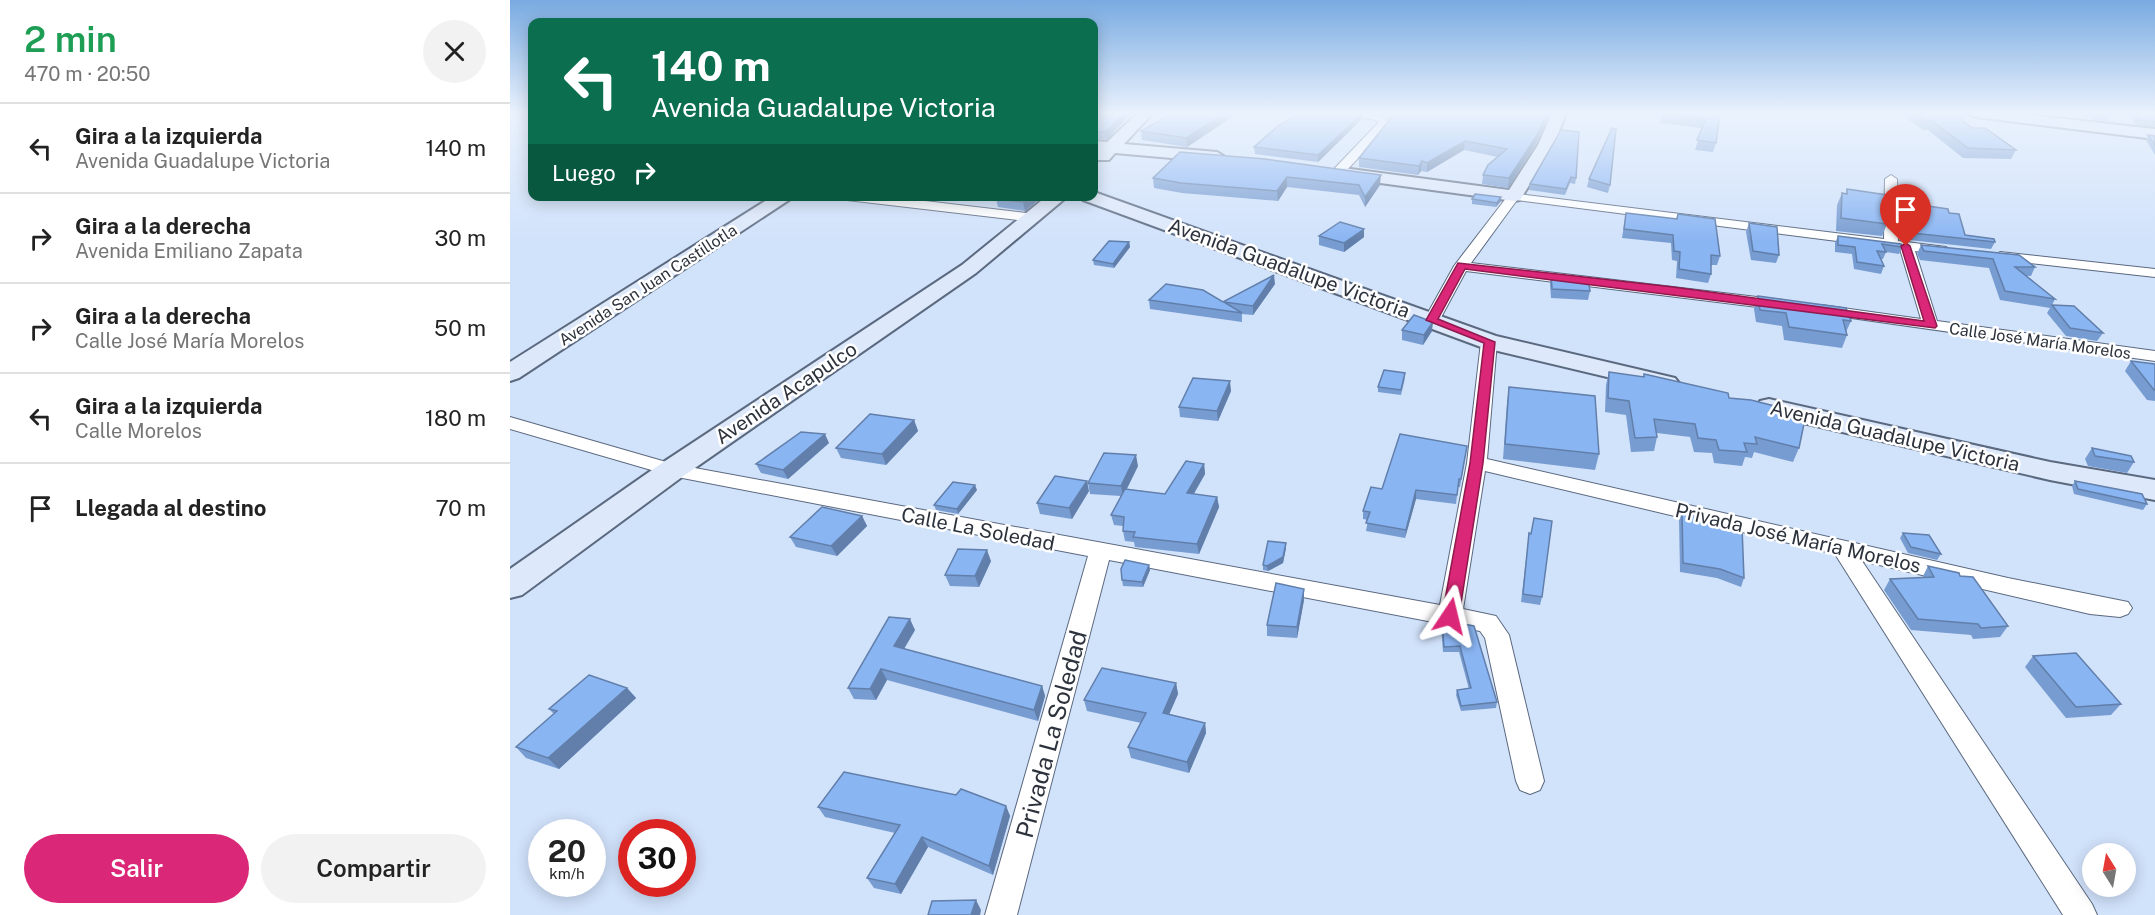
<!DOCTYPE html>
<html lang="es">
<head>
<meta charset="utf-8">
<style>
	body { margin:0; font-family:"Public Sans",sans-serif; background:#f2f2f2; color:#222; height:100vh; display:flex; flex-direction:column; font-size:22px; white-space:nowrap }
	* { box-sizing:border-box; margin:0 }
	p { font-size:20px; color:#767676 }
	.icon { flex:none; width:33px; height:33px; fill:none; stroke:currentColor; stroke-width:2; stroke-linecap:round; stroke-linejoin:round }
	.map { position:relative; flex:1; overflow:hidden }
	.side { display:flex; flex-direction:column; background:#fff; width:510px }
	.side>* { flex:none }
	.banner { position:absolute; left:18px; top:18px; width:570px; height:183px; border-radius:12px; box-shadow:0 3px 15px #0003; background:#0b6e4f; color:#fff; overflow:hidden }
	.needle { width:39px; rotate:349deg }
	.tools { position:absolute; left:1572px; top:843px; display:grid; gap:12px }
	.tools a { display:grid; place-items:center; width:54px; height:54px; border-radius:50%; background:#fff; box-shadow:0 3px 15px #0003; font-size:30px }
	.speed { position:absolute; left:18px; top:819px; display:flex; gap:12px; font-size:30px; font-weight:700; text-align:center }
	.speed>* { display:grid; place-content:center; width:78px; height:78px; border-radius:50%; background:#fff; box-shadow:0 3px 15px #0003; line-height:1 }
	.speed small { font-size:15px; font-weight:400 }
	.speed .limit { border:9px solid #d22; background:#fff; color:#111 }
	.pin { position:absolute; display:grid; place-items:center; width:51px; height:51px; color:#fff; margin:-62px -26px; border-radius:50% 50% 50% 0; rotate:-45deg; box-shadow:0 0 6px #0007 }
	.pin .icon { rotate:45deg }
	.me { position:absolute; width:66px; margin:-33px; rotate:10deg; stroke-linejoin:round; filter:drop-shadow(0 0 4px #0008) }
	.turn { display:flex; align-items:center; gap:21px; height:126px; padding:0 24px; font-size:27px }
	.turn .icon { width:78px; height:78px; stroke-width:2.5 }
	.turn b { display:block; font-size:42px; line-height:51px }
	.then { display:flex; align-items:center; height:57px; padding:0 24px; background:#0003; gap:12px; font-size:22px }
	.round { display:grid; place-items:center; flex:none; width:63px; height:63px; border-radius:32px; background:#f2f2f2 }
	.overview { display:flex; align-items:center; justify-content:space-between; height:102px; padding:0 24px }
	h1 { font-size:36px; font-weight:600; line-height:45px; color:#1e9e55 }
	.cta { display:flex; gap:12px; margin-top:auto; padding:12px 24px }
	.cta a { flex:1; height:69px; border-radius:36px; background:#db2777; color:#fff; font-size:24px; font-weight:600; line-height:69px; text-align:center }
	.cta a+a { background:#f2f2f2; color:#222 }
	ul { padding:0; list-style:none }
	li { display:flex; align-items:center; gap:18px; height:90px; padding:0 24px; border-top:2px solid #e0e0e0 }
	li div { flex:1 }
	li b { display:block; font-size:22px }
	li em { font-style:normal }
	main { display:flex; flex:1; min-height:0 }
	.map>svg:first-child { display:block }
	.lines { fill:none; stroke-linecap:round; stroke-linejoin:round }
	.street-casing { stroke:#5b697f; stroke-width:2 }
	.secondary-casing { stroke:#5b697f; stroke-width:4 }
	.street { fill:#fff; fill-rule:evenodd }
	.secondary { fill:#dde8fa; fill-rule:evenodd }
	.wall { fill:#779cd1 }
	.shaded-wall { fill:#617faa }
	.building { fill:#8ab5f3; stroke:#617faa; stroke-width:1.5 }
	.route { fill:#db2777; stroke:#8e194d; stroke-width:1.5 }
	.labels { text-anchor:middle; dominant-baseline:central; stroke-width:5; stroke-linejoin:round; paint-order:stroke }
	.far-street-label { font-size:16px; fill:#2d333d; stroke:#fff }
	.street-label { font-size:20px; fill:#2d333d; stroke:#fff }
	.near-street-label { font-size:24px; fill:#2d333d; stroke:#fff }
</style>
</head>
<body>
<main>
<section class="side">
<div class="overview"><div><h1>2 min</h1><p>470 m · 20:50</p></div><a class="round"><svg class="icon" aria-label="close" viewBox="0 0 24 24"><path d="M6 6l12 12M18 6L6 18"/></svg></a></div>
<ul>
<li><svg class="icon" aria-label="left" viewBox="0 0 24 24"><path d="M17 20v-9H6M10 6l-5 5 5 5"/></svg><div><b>Gira a la izquierda</b><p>Avenida Guadalupe Victoria</p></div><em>140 m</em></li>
<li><svg class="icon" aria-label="right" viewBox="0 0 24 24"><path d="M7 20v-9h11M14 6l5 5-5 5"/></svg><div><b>Gira a la derecha</b><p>Avenida Emiliano Zapata</p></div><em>30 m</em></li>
<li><svg class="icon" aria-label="right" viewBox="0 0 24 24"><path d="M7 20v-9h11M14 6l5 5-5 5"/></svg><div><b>Gira a la derecha</b><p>Calle José María Morelos</p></div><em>50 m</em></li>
<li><svg class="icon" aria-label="left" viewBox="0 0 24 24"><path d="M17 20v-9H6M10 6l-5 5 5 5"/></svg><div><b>Gira a la izquierda</b><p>Calle Morelos</p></div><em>180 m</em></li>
<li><svg class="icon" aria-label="arrive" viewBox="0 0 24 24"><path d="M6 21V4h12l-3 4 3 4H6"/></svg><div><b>Llegada al destino</b></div><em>70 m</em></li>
</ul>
<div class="cta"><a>Salir</a><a>Compartir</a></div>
</section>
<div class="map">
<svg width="1645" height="915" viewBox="0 0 1645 915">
	<rect width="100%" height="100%" fill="#d1e2fb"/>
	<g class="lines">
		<defs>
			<g id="street">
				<path d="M820 113H865L879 121 878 127 832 175 828 176 822 172 824 169 869 122 863 119 825 116Z"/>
				<path d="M1381 175 1387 179 1388 241 1436 247 1443 251 1436 255 1405 251 1427 321 1645 351V361L1306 313 1303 310 1306 307 1311 305 1411 319 1390 249 1007 200 961 263 1273 300 1281 305 1273 310 956 271 928 323H916L914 320 944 266 1000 193 1374 239 1375 179Z"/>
				<path d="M331 196H373L524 214 531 218 524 222 337 200Z"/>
				<path d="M1490 252 1645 269V277L1485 259 1483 256Z"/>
				<path d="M979 337 987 342 977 459 1498 578 1618 602 1622 608 1618 614 1610 617 1580 614 1352 561 1582 904 1587 915H1553L1325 554 975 471 953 609 986 616 999 635 1034 781 1030 790 1020 794 1010 790 1006 781 975 638 970 631 599 560 507 915H475L578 556 162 476 0 429V417L163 464 930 605 957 463 971 342Z"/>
			</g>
			<g id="secondary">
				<path d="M628 113H643L614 144 707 152 715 157 707 162 605 153 599 160H587L585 156 588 151H584V141L597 142Z"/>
				<path d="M1042 113H1056L1044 145 1010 200 1004 201 833 178 827 177 824 173 827 169 833 168 999 190 1028 145Z"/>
				<path d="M1459 113H1501L1645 129V139L1466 117 1461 116Z"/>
				<path d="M584 192 986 336 1165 378 1169 383 1165 388 1156 391 971 347 573 200 570 196H584Z"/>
				<path d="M263 196H285L9 378 0 381V362Z"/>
				<path d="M537 196H558L466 273 172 477 12 595 0 598V569L152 463 452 265Z"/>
				<path d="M1259 399 1540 462 1645 480V500L1540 480 1250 413 1246 407 1250 401Z"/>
			</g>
		</defs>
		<!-- street casing -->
		<use href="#street" class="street-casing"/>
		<!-- secondary casing -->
		<use href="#secondary" class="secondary-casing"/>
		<!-- street -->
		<use href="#street" class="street"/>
		<!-- secondary -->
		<use href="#secondary" class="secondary"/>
	</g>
	<!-- wall -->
	<g class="wall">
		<path d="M584 113H622L596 140 584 139Z"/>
		<path d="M728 113 677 147 632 140 631 131Z"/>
		<path d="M885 113 1026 144 998 188 972 184 973 175 988 157 954 150 917 172 911 171 908 175 849 167V158Z"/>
		<path d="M1152 113H1210L1206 143 1203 152 1185 150 1192 128 1150 123Z"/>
		<path d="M1394 113H1450L1453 121 1462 128 1506 150 1501 159 1453 158 1418 130H1413L1395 117Z"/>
		<path d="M1570 113H1599L1600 116 1597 121 1585 120Z"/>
		<path d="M1618 113H1645V127L1626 125Z"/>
		<path d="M852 114 851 120 808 162 745 154 744 147Z"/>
		<path d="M1051 130 1066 178 1065 184 1060 183 1055 195 1019 190 1020 184Z"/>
		<path d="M1638 135 1645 136V155L1636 140Z"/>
		<path d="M670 152 870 185 855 207 849 195 777 187 768 201 672 193 644 188 643 178Z"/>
		<path d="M1079 179 1100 185 1098 193 1077 187Z"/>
		<path d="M1337 189 1375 211 1377 224 1372 236 1326 231 1327 205 1332 193 1336 194Z"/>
		<path d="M533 196 515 211 488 207 486 199Z"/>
		<path d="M962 199 991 201 986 207 962 204Z"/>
		<path d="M1418 206 1439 213 1455 235 1485 242 1481 249 1390 239V221L1393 214 1416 210Z"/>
		<path d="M1116 213 1210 256 1207 265H1201V274L1198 283 1166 278 1167 261 1162 260 1161 243 1112 238Z"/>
		<path d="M1239 223 1269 255 1266 263 1241 260 1236 232Z"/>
		<path d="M854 229V237L834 252 809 245V236Z"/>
		<path d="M1328 236 1392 247 1389 254 1376 252 1373 259H1371L1374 266 1371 274 1344 269 1342 254 1325 252V243Z"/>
		<path d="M619 242 620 247 604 268 584 265 583 260Z"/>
		<path d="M1411 245 1525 267 1521 276H1516L1545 299 1542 305 1593 333 1587 341 1556 336 1537 313 1540 308 1490 300 1479 268 1410 260 1407 254Z"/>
		<path d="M1041 274 1080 291 1078 300 1041 298 1040 284Z"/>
		<path d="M765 284 743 315 732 314V322L640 309 639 300 713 302Z"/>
		<path d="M1248 296 1341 321 1336 332 1337 335 1332 348 1274 340 1272 326 1246 322 1244 309Z"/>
		<path d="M892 330 922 331 913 345 892 340Z"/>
		<path d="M1621 361 1645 364V401L1637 400 1615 371Z"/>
		<path d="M1099 372 1133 377 1134 374 1219 398 1289 448 1283 462 1244 452 1242 458 1235 457 1232 466 1204 463 1202 453 1184 452 1180 437 1147 433V437L1144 451 1121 452 1116 415 1095 412 1096 385Z"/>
		<path d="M895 378 891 395 868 392V387Z"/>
		<path d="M999 387 1089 454 1085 470 993 459 997 402Z"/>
		<path d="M721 391 708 421 670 417 669 407Z"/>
		<path d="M404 420 408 431 376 465 331 458 326 448Z"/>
		<path d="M319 443 278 479 251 473 246 464Z"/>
		<path d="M957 446 950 487H948L946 504 906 499 895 538 856 531 858 520 853 519V511L872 489Z"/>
		<path d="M1582 448 1624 462 1617 473 1578 466 1575 459Z"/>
		<path d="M694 464 695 474 684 494 707 497 709 507 689 554 625 547 624 542 615 541 613 531V526L604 525 601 515 611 496 580 494 578 483 628 466 617 489 655 494Z"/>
		<path d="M1565 481 1637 504 1633 510 1564 494 1562 486Z"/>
		<path d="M467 490 448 514 426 510 424 505Z"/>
		<path d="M579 491 562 519 530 514 527 503Z"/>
		<path d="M1172 511 1234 578 1231 587 1207 578 1170 572 1169 519Z"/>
		<path d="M352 516 357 526 327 556 286 547 280 537Z"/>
		<path d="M1019 533 1032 597 1030 605 1011 602Z"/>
		<path d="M1393 533 1431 554 1427 560 1398 553 1390 538Z"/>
		<path d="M776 543V548L773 563 758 571 753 570V565Z"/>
		<path d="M481 561 469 587 440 586 435 575Z"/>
		<path d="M639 565 640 570 633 587 613 586 612 580Z"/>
		<path d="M1418 566 1450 576 1498 626 1490 637 1463 639 1461 635 1401 630 1374 590 1380 579 1412 578Z"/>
		<path d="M794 600 787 638 757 636V625Z"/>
		<path d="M932 620 964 626 987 702 986 708 951 711 946 695 947 690 959 689 949 652H933L931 626Z"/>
		<path d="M405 630 394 649 532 686 535 696 528 721 377 680 366 700 344 699 338 688Z"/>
		<path d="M1523 656 1611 704 1601 715 1556 718 1515 667Z"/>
		<path d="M666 683 668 694 659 714 695 723 696 733 679 773 621 758 618 747 631 723 577 711 574 700Z"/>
		<path d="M117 688 126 698 49 769 16 758 6 747 44 714 39 709Z"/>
		<path d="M496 806 500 816 483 875 418 847 391 894 364 888 357 878 385 833 315 817 308 807Z"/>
	</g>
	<!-- shaded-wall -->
	<g class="shaded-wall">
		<path d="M614 113H622L596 140 595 132Z"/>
		<path d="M715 113H728L677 147 676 138Z"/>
		<path d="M1037 113H1040L1026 144 998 188 999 178Z"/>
		<path d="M852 114 851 120 808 162V155Z"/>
		<path d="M955 141 954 150 917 172V163Z"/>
		<path d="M912 161 911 171 908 175 909 166Z"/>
		<path d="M871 175 870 185 855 207V197Z"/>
		<path d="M777 177V187L768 201 767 191Z"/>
		<path d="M520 196H533L515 211 513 202Z"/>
		<path d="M991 197V201L986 207 987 203Z"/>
		<path d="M854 229V237L834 252V243Z"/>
		<path d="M619 242 620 247 604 268 603 264Z"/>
		<path d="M764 275 765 284 743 315V306Z"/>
		<path d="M923 322 922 331 913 345 914 335Z"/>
		<path d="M720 381 721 391 708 421 707 411Z"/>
		<path d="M404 420 408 431 376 465 372 454Z"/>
		<path d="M315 434 319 443 278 479 273 470Z"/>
		<path d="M626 455 628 466 613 496 611 486Z"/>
		<path d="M694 464 695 474 678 503 677 493Z"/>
		<path d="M577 481 579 491 562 519 559 508Z"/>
		<path d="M465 485 467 490 448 514 447 509Z"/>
		<path d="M906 490V499L895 538 896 530Z"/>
		<path d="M707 497 709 507 689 554 687 544Z"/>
		<path d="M352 516 357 526 327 556 321 546Z"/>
		<path d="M776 543V548L773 563 758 571 757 566Z"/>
		<path d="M477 550 481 561 469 587 465 576Z"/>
		<path d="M639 565 640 570 633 587 632 582Z"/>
		<path d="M794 589V600L787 638V627Z"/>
		<path d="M400 619 405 630 389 657 384 646Z"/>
		<path d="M371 669 377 680 366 700 360 689Z"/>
		<path d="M666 683 668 694 655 724 653 713Z"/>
		<path d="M532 686 535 696 528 721 524 710Z"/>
		<path d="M117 688 126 698 49 769 38 758Z"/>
		<path d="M695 723 696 733 679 773 677 762Z"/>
		<path d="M496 806 500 816 483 875 479 866Z"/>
		<path d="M412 837 418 847 391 894 385 884Z"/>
		<path d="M466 900 471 910 470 915H461Z"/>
	</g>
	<!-- building -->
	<g class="building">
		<path d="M584 113H614L595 132H584Z"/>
		<path d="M663 113H715L676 138 631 131Z"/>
		<path d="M790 113H834L852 114 808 155 744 147 768 126Z"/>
		<path d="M885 113H1037L1027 135 999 178 973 175 978 165 997 149 955 141 917 163 912 161 909 166 849 158Z"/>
		<path d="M1152 113H1210L1206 143 1187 140 1196 119 1152 114Z"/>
		<path d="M1405 113H1450L1453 121 1462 128H1475L1506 150 1458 148 1422 121H1417Z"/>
		<path d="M1583 113H1599L1600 116 1588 115Z"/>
		<path d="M1624 113H1645V122L1628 120Z"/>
		<path d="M1102 128 1106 129 1100 185 1079 179Z"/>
		<path d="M1051 130 1069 132 1066 178 1061 177 1056 189 1020 184Z"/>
		<path d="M1638 135 1645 136V145Z"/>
		<path d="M670 152 755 159 871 175 855 197 849 185 777 177 767 191 671 183 643 178Z"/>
		<path d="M1337 189 1377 195 1375 211H1377V224L1331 218 1332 193 1337 194Z"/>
		<path d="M965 194 991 197 987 203 962 199Z"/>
		<path d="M489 196H520L513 202 486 199Z"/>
		<path d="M1418 206 1438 209 1439 213 1449 214 1455 235 1484 239 1485 242 1393 232V214L1419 210Z"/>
		<path d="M1116 213 1167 219 1168 214 1205 219 1210 256 1201 255V274L1169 269 1170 252 1164 251 1163 235 1114 229Z"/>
		<path d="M830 222 854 229 834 243 809 236Z"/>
		<path d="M1239 223 1267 227 1269 255 1243 251Z"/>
		<path d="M1328 236 1391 244 1392 247 1372 244 1376 252 1367 251 1374 266 1347 262 1345 247 1328 245Z"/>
		<path d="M599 241 619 242 603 264 583 260Z"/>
		<path d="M1411 245 1509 255 1525 267H1505L1545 299 1495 291 1483 259 1414 251Z"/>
		<path d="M1041 274 1078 279 1080 291 1042 289Z"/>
		<path d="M764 275 743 306 714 302 732 313 639 300 656 284 693 290 713 302Z"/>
		<path d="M1248 296 1336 308 1341 321 1333 320 1337 335 1279 327 1276 313 1250 310Z"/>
		<path d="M1542 305 1564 306 1593 333 1560 328Z"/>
		<path d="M904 315 923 322 914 335 892 330Z"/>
		<path d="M1621 361 1645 364V390H1644Z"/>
		<path d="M874 370 895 373 891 390 868 387Z"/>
		<path d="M1099 372 1134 377V374L1218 393 1219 398 1241 400 1296 414 1289 448 1245 437 1247 444 1234 443 1237 452 1209 450 1206 440 1188 438 1185 424 1144 419 1147 437 1125 438 1119 401 1098 398Z"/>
		<path d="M683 378 720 381 707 411 669 407Z"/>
		<path d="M999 387 1085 396 1089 454 995 444Z"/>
		<path d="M360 414 404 420 372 454 326 448Z"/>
		<path d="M291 432 315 434 273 470 246 464Z"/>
		<path d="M890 434 957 446 951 479H949L947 495 906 490 896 530 856 523 860 512 853 511 861 487 872 489Z"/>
		<path d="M1582 448 1621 456 1624 462 1585 456Z"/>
		<path d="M594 453 626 455 611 486 578 483Z"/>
		<path d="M676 461 694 464 677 493 707 497 687 544 623 537 625 532 613 531 614 517 601 515 615 489 655 494Z"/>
		<path d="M545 476 577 481 559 508 527 503Z"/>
		<path d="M1565 481 1632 494 1637 504 1568 489Z"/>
		<path d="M443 482 465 485 447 509 424 505Z"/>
		<path d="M312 507 352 516 321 546 280 537Z"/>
		<path d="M1172 511 1204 518 1205 524 1232 527 1234 578 1210 569 1173 563Z"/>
		<path d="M1024 518 1042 521 1032 597 1013 594 1019 533 1021 534Z"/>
		<path d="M1393 533 1419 535 1431 554 1401 547Z"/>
		<path d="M758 541 776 543 773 557 757 566 753 565Z"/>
		<path d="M448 549 477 550 465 576 435 575Z"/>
		<path d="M615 560 639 565 632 582 612 580 611 569Z"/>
		<path d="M1418 566 1449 573 1450 576 1463 577 1498 626 1471 628 1468 624 1408 619 1380 579 1424 577Z"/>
		<path d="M766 583 794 589 787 627 757 625Z"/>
		<path d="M379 617 400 619 384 646 532 686 524 710 371 669 360 689 338 688Z"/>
		<path d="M932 620 964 626 987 702 951 706 947 690 961 688 950 646 934 647Z"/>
		<path d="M1566 653 1611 704 1566 707 1523 656Z"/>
		<path d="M592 668 666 683 653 713 695 723 677 762 618 747 636 713 574 700Z"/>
		<path d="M79 675 117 688 38 758 6 747 47 711 39 709Z"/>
		<path d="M334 772 446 795 451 789 496 806 479 866 412 837 385 884 357 878 390 825 308 807Z"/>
		<path d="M466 900 461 915H418L422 901Z"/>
	</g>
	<!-- sky -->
	<linearGradient id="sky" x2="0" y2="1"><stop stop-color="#78aae1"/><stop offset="0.47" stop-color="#eaf2fd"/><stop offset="1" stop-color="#eaf2fd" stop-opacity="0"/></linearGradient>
	<rect width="1645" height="241" fill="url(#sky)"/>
	<!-- route -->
	<path class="route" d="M1396 243 1400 246 1427 326 1425 328 955 269 928 319 985 342 973 463 949 616 946 621 940 623 934 621 932 616 960 463 974 343 916 320 948 263 1163 287 1414 321 1391 246Z"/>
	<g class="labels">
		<!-- far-street labels -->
		<g class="far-street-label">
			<text transform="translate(138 285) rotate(-33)">Avenida San Juan Castillotla</text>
			<text transform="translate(1530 341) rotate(8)">Calle José María Morelos</text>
		</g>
		<!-- street labels -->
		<g class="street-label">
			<text transform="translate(779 268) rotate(20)">Avenida Guadalupe Victoria</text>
			<text transform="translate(276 393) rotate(-34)">Avenida Acapulco</text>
			<text transform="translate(1385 436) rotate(13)">Avenida Guadalupe Victoria</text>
			<text transform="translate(468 529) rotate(11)">Calle La Soledad</text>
			<text transform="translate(1288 538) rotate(13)">Privada José María Morelos</text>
		</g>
		<!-- near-street labels -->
		<g class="near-street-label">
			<text transform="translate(541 734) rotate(-75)">Privada La Soledad</text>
		</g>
	</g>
</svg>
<div class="tools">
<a><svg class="needle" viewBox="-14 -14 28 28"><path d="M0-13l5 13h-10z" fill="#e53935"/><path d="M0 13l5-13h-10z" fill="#767676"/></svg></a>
</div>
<div class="speed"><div>20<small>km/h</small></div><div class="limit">30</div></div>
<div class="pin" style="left:1396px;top:246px;background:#d93025"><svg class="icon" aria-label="arrive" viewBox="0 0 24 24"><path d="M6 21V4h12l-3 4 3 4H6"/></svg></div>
<svg class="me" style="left:940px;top:616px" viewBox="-20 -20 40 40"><path d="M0-17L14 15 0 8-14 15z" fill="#db2777" stroke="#fff" stroke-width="4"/></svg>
<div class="banner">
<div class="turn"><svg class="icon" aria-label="left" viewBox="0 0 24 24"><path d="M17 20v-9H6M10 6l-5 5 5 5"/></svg><div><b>140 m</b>Avenida Guadalupe Victoria</div></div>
<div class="then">Luego<svg class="icon" aria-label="right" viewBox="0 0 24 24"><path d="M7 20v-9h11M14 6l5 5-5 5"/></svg></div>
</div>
</div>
</main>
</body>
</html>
